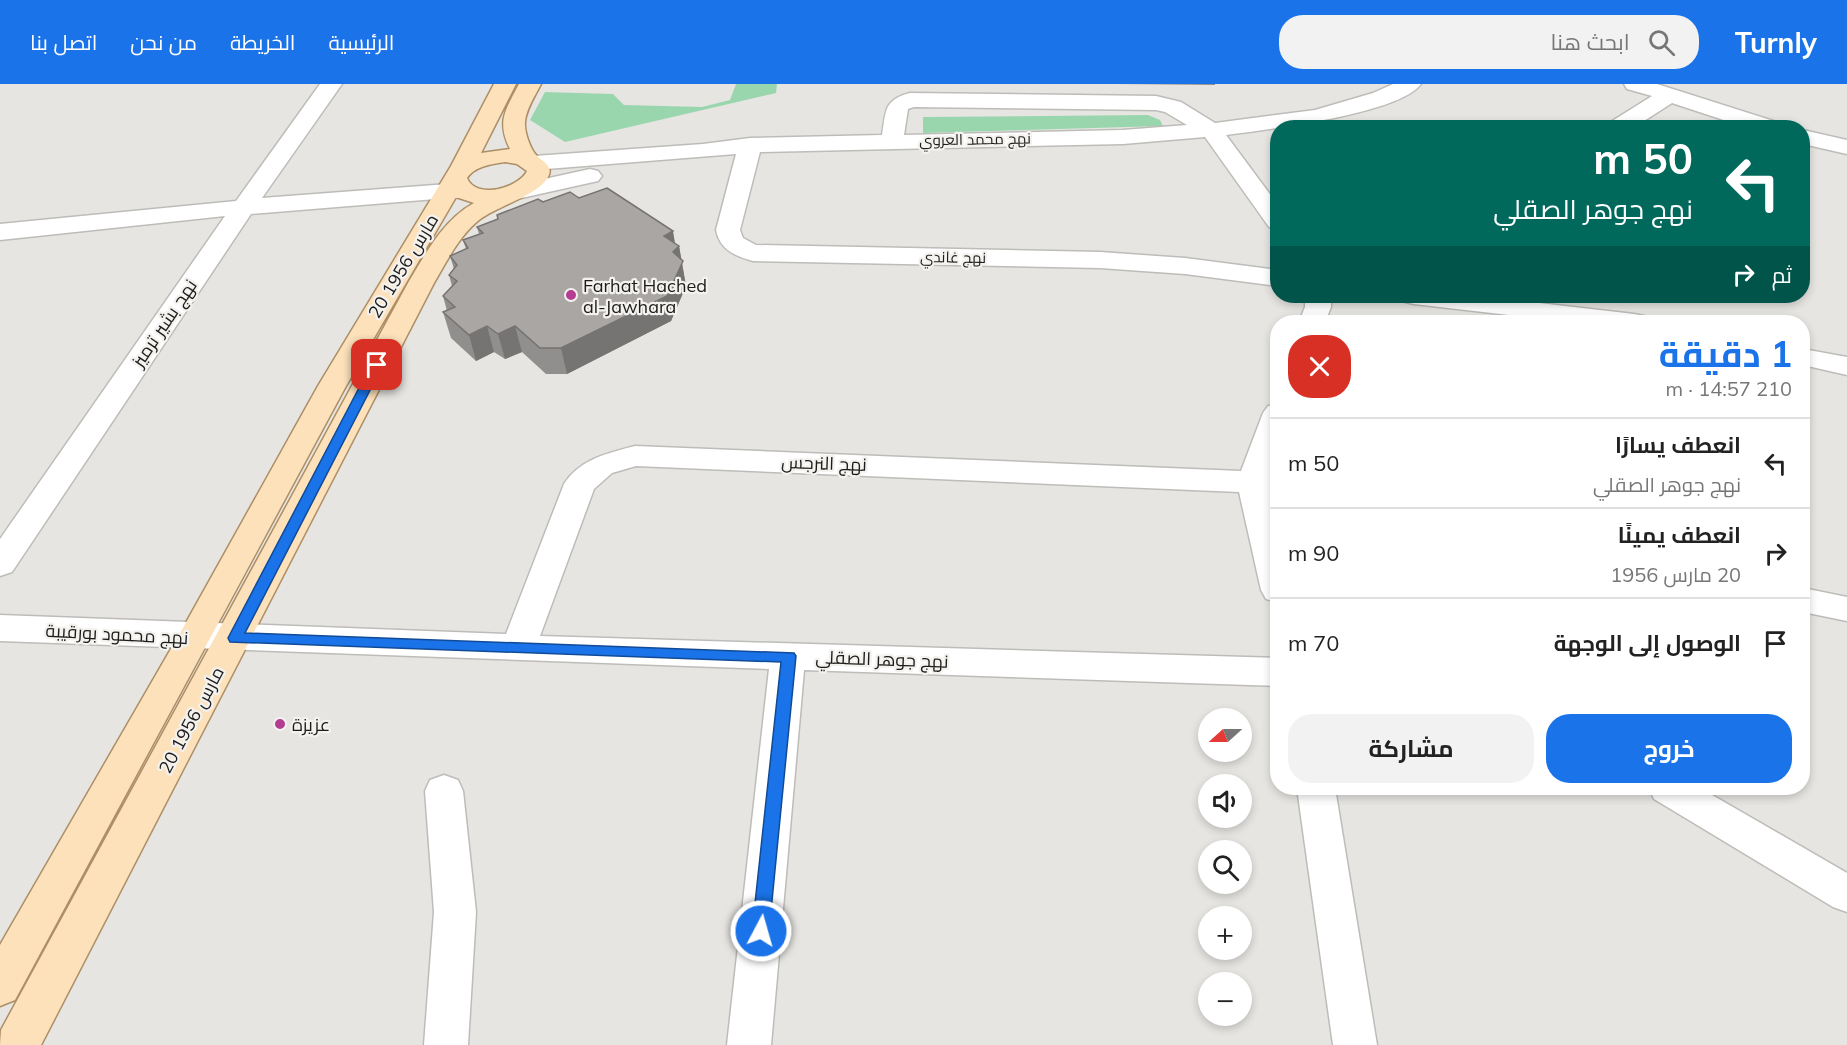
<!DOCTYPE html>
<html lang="ar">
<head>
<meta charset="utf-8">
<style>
	body { margin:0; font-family:Mulish,Cairo,sans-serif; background:#f2f2f2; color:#222; direction:rtl; height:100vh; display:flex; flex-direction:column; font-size:22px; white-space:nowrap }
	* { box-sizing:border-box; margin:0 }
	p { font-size:20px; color:#767676 }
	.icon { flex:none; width:33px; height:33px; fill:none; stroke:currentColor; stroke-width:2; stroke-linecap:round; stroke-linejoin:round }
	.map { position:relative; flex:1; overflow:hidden; direction:ltr }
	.side { position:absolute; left:1270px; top:231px; width:540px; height:480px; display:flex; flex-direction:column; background:#fff; border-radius:24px; box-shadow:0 3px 9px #0003; direction:rtl }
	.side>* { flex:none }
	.banner { position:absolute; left:1270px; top:36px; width:540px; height:183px; border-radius:24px; box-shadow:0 3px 9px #0003; direction:rtl; background:#00695c; color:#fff; overflow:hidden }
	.needle { width:39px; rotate:249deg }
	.controls { position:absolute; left:1198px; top:624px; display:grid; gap:12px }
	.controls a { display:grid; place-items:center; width:54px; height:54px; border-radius:50%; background:#fff; box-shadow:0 3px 9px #0003; font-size:30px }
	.pin { position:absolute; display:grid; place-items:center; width:51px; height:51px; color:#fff; margin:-26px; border-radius:12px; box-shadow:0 3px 9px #0006 }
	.me { position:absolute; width:66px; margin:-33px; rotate:6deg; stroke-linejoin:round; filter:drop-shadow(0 0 4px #0008) }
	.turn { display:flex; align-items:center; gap:21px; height:126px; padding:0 18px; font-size:27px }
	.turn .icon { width:78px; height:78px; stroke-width:2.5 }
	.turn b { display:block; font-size:42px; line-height:51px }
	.then { display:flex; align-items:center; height:57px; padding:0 18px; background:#0003; gap:12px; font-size:22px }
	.round { display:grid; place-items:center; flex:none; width:63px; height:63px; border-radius:24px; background:#f2f2f2 }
	.headline { display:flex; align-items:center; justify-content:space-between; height:102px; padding:0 18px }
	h1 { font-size:36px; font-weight:700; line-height:45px; color:#1a73e8 }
	.primary-button { display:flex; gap:12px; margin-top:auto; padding:12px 18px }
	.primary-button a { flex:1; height:69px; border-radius:24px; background:#1a73e8; color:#fff; font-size:24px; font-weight:700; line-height:69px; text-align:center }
	.primary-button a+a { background:#f2f2f2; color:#222 }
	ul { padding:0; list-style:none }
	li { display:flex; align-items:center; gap:18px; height:90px; padding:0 18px; border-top:2px solid #e0e0e0 }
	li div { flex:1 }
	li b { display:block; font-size:22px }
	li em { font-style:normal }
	header { display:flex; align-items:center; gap:36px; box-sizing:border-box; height:84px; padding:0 30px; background:#1a73e8; color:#fff }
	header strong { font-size:28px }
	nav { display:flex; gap:33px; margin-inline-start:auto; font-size:21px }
	.search { width:420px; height:54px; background:#f2f2f2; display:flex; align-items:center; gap:15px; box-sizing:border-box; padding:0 21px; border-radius:24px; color:#767676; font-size:22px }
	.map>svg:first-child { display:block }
	.green { fill:#9ad6ad }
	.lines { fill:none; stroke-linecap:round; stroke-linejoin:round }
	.minor-casing { stroke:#bebcb9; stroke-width:3 }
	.major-casing { stroke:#ad8f66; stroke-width:3 }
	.minor { fill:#fff; fill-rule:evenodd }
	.major { fill:#fce1bb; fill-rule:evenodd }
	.wall { fill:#918f8d }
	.shaded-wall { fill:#767473 }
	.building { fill:#a9a6a4; stroke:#767473; stroke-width:1.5 }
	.route { fill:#1a73e8; stroke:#114b97; stroke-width:1.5 }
	.poi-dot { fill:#b43c91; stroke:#f4f2ef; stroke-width:2 }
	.labels { text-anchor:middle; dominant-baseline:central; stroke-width:4.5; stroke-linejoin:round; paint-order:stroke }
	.far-street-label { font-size:15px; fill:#1d1c1b; stroke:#f4f2ef }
	.street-label { font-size:18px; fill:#1d1c1b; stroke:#f4f2ef }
	.poi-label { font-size:18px; fill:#1d1c1b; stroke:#f4f2ef; text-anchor:start }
</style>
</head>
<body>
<header>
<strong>Turnly</strong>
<div class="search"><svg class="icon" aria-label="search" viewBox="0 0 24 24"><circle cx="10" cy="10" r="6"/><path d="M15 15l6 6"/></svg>ابحث هنا</div>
<nav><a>الرئيسية</a><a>الخريطة</a><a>من نحن</a><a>اتصل بنا</a></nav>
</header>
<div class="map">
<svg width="1847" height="961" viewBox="0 0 1847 961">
	<rect width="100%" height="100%" fill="#e7e5e2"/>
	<!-- green -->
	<g class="green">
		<path d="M736 0H777L776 9 565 58 530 36 545 8 613 10 624 21 702 23 730 16Z"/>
		<path d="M1148 31 1160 36 1163 42 923 49V33Z"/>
	</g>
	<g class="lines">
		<defs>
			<g id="minor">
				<path d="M320 0H342L262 114 448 100 474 103 477 108 474 113 448 114 251 130 12 488 0 492V455L225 132 0 156V140L236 117Z"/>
				<path d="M1393 0H1421C1400 30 1264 46 1226 51L1278 121V145L1269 143 1205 53 1123 60 760 68 740 146 743 154 756 161 1100 168 1185 174 1278 186V202L1185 190 1100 184 753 177C735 172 720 166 716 146L736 70 534 86 526 84 522 79 526 74 534 72 703 60 750 54 882 51C886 28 883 16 910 9L1156 12 1181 18 1215 39 1315 26 1373 9ZM914 23 1156 26 1165 28 1187 41 1123 46 904 51 908 25Z"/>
				<path d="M1624 0H1657L1780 39 1783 44H1748L1672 19 1633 44H1606L1609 39 1652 12 1627 5Z"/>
				<path d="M1803 46 1847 56V70L1803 60Z"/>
				<path d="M590 85 598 87 602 92 598 97 517 115 508 113 505 108 508 103Z"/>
				<path d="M1305 212H1331V223L1325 238H1299L1305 223Z"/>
				<path d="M1401 212H1478L1634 230 1644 232 1648 238H1570L1414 220 1405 218Z"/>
				<path d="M1803 265 1847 273V291L1803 281Z"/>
				<path d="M1278 320V369L1270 392 1278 394V414L1271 413 1278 440V518L1266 515 1261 506 1239 408 636 382 612 389 594 405 540 552 1278 574V602L804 586 771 961H727L769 585 0 557V531L506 550 564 400C580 375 608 369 635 362L1241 387 1263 329 1268 322Z"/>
				<path d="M1803 504 1847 513V537L1803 528Z"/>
				<path d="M444 691 458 696 463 707 476 828 468 961H424L434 828 425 707 430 696Z"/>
				<path d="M1297 704H1335L1377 961H1333Z"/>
				<path d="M1649 704H1700L1847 789V828L1833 823 1654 715Z"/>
			</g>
			<path id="major" d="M494 0H516L481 69 510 65C496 37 506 25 519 0H541C535 12 526 25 525 38 524 47 530 65 537 72 543 78 554 82 548 93 539 111 497 122 479 136 459 152 447 177 434 199L41 961H0L1 946 408 199C426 169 443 136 474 119L456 113 346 302 15 916 0 922V861L183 544 318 302 451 82ZM505 78 517 80 527 87C519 104 476 116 467 94 475 82 492 80 505 78Z"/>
		</defs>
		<!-- minor casing -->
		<use href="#minor" class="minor-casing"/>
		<!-- major casing -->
		<use href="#major" class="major-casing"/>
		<!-- minor -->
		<use href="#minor" class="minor"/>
		<!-- major -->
		<use href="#major" class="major"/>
	</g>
	<!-- wall -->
	<g class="wall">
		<path d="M1119 0H1215V1Z"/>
		<path d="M579 114 679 162 686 202 671 237 567 290H546L522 268 505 275 494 268 476 277 451 254 443 228 447 227 443 212 452 202 449 191 454 185 450 172 466 165 463 156 479 150 477 143 543 118Z"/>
	</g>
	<!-- shaded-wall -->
	<g class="shaded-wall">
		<path d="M673 147 676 165 679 162 686 202 671 237 567 290 561 264 664 152Z"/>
		<path d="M487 242 494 268 476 277 469 251Z"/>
		<path d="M515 242 522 268 505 275 498 250Z"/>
	</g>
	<!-- building -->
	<path class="building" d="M607 104 673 147 664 152 679 162 673 168 683 177 667 212 561 264H540L515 242 498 250 487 242 469 251 443 228 455 223 443 212 457 197 449 191 457 181 450 172 468 164 463 156 483 149 477 143 498 135 497 131 538 115 543 118 570 108 579 114Z"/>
	<!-- route -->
	<path class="route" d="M377 277 383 281 245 549 794 569 796 572 769 847 767 852 761 854 755 852 752 847 781 578 230 558 228 554 371 281Z"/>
	<!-- markers -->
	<g class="poi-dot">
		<circle cx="571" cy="211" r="6"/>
		<circle cx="280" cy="640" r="6"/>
	</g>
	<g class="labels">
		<!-- far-street labels -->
		<g class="far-street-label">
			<text transform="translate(975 55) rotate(-1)">نهج محمد العروي</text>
			<text transform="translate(953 173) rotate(1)">نهج غاندي</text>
		</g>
		<!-- street labels -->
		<g class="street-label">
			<text transform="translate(403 182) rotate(-59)">20 مارس 1956</text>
			<text transform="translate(164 239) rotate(-56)">نهج بشير ترميز</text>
			<text transform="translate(824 379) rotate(2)">نهج النرجس</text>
			<text transform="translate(117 550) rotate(3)">نهج محمود بورقيبة</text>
			<text transform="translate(882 575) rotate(2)">نهج جوهر الصقلي</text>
			<text transform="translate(191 636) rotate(-62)">20 مارس 1956</text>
		</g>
		<!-- poi labels -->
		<g class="poi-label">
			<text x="583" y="201">Farhat Hached<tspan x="583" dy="21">al-Jawhara</tspan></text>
			<text x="292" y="640">عزيزة</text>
		</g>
	</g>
</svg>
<div class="controls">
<a><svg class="needle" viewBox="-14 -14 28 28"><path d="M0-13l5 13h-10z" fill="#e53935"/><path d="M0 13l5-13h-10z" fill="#767676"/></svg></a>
<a><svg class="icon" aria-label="sound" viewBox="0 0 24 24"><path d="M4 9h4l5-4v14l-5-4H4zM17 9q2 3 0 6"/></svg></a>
<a><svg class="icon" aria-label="search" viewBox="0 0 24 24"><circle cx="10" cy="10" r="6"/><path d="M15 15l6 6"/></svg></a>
<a>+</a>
<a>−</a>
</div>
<div class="pin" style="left:377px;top:281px;background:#d93025"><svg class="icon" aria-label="arrive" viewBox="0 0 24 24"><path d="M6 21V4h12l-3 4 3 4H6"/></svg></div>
<svg class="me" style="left:761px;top:847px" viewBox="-20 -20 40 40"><circle r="17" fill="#1a73e8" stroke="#fff" stroke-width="3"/><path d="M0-11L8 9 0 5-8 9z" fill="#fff"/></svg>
<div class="banner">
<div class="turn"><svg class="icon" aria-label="left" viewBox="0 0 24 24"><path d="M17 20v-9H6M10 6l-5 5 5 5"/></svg><div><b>50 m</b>نهج جوهر الصقلي</div></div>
<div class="then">ثم<svg class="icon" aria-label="right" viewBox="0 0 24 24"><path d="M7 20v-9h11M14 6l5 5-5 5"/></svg></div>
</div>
<section class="side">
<div class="headline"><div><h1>1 دقيقة</h1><p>210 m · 14:57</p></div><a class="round" style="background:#d93025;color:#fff"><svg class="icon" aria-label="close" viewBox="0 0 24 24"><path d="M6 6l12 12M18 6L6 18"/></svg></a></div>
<ul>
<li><svg class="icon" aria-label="left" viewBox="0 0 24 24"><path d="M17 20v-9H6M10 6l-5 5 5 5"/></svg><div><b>انعطف يسارًا</b><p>نهج جوهر الصقلي</p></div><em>50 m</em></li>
<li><svg class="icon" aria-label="right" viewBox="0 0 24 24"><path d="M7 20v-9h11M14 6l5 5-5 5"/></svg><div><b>انعطف يمينًا</b><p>20 مارس 1956</p></div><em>90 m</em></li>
<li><svg class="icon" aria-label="arrive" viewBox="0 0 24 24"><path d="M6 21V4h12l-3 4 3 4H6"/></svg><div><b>الوصول إلى الوجهة</b></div><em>70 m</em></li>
</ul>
<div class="primary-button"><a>خروج</a><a>مشاركة</a></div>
</section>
</div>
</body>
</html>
